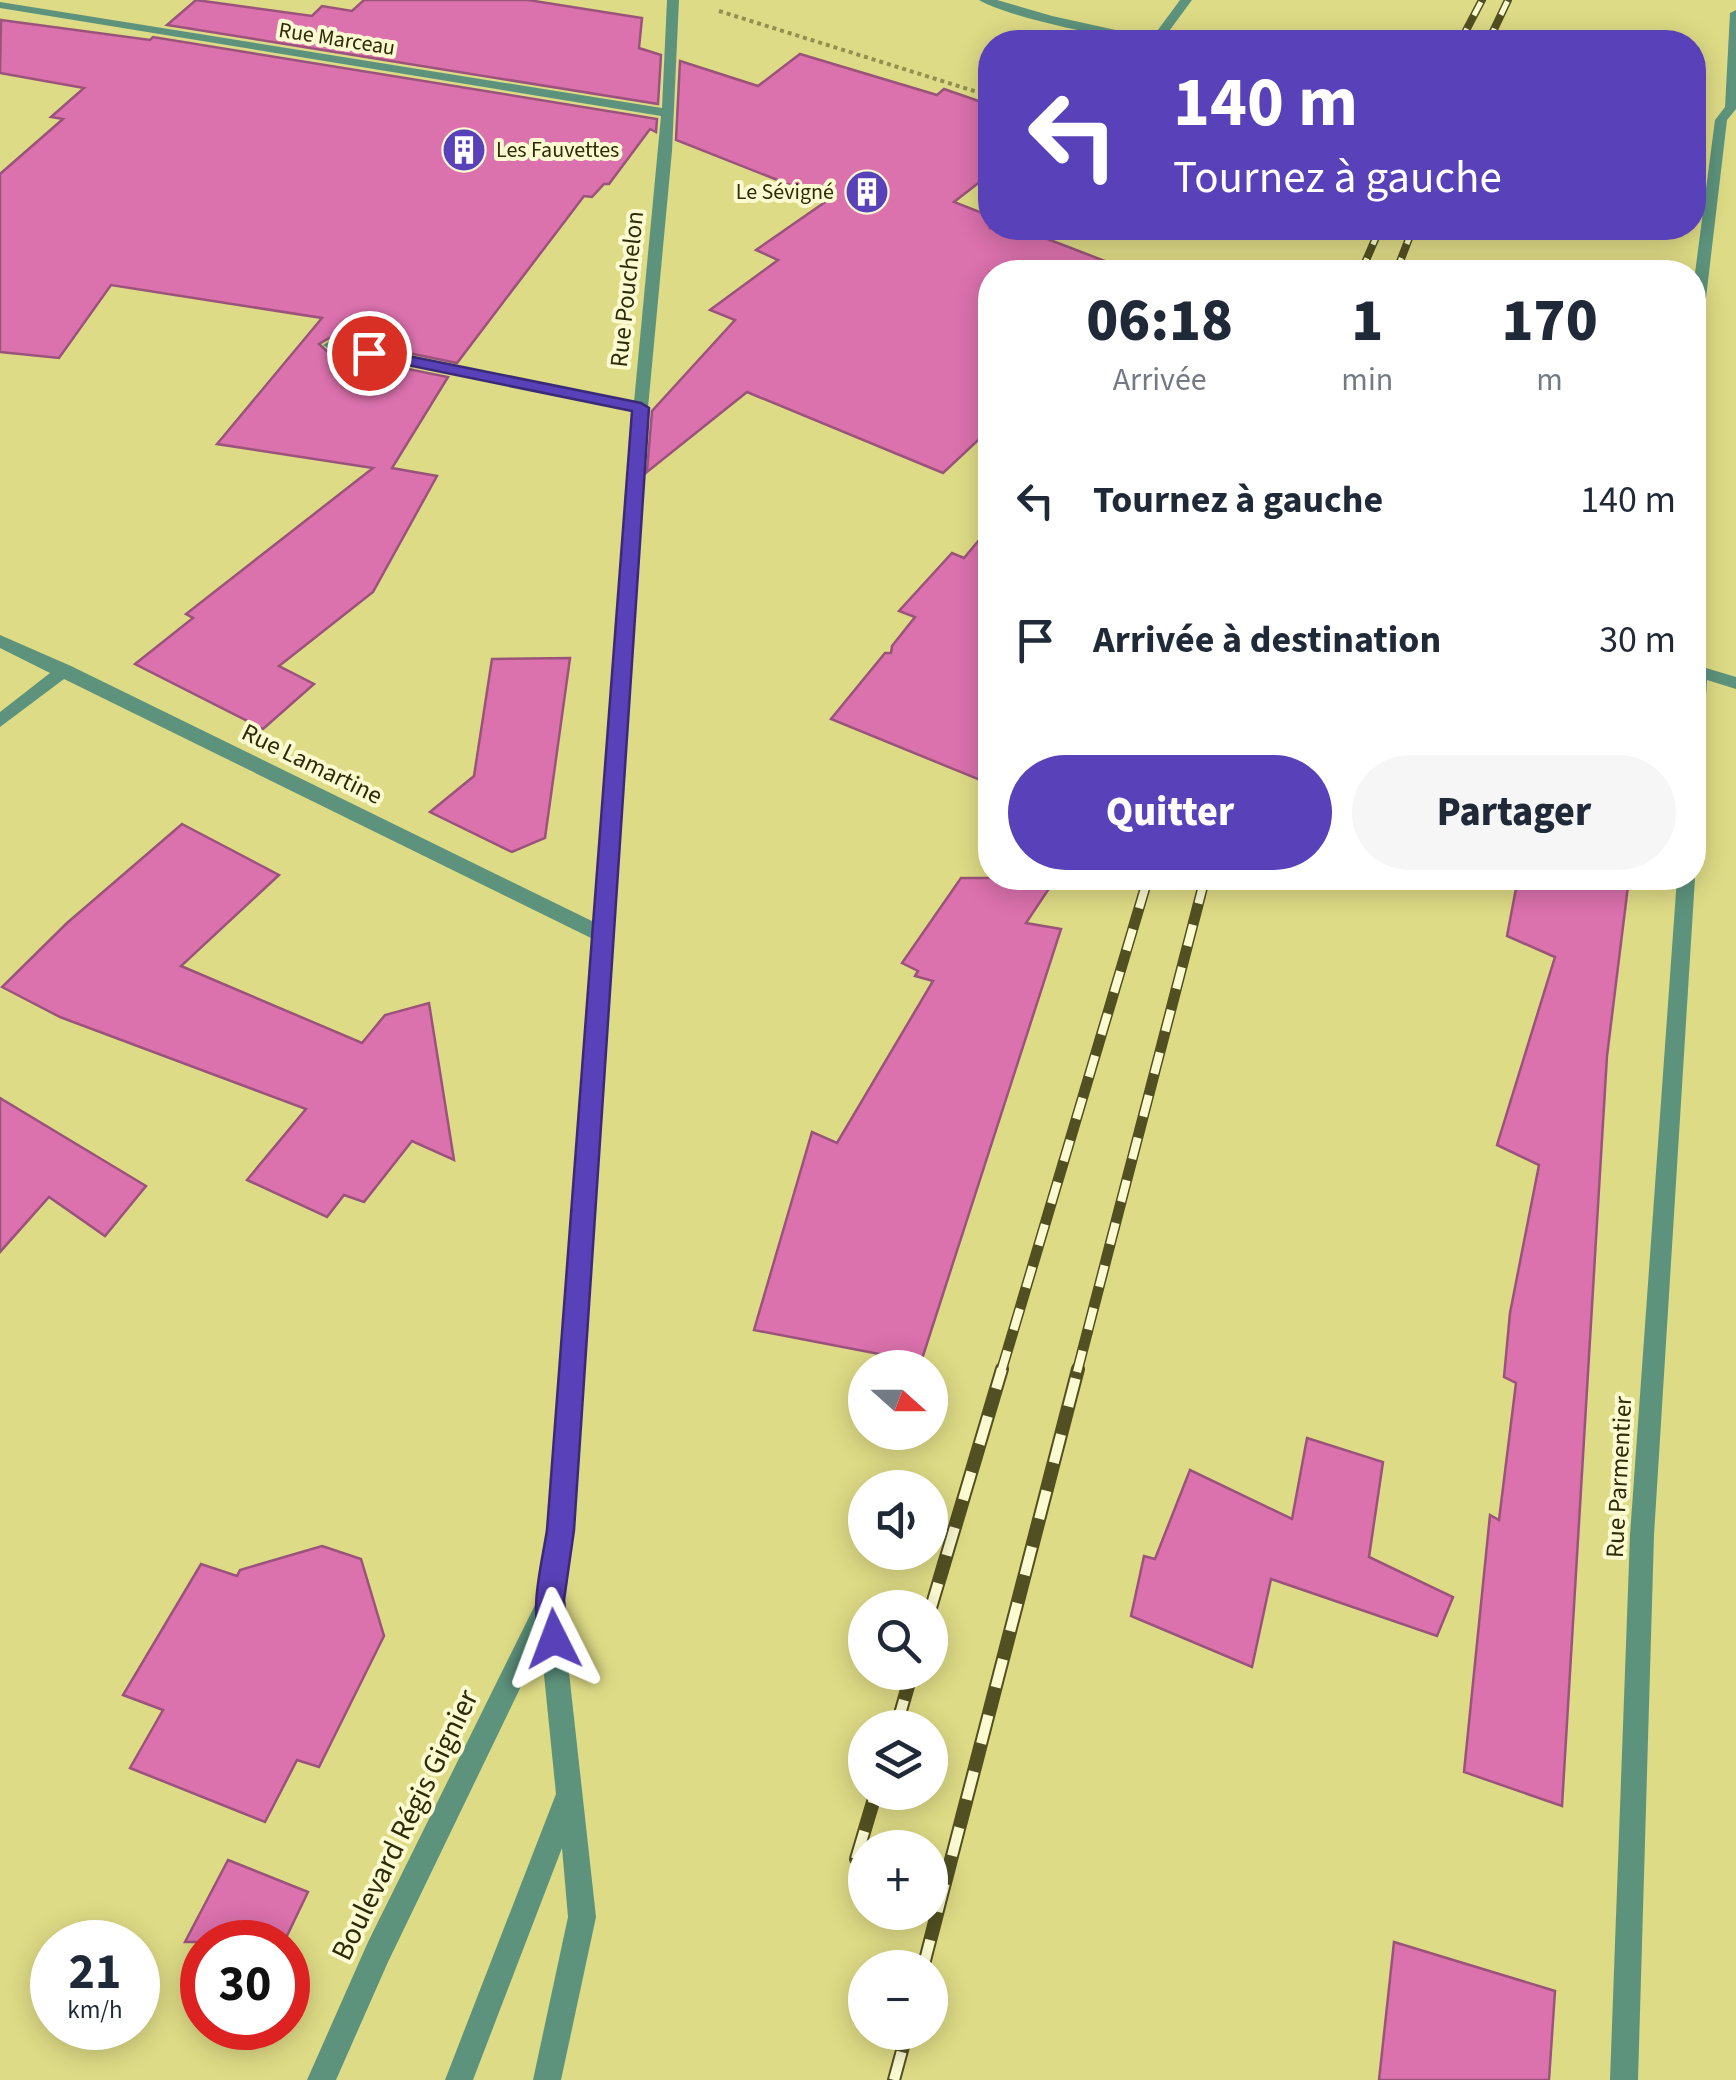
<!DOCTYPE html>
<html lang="fr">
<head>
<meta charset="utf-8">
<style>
	body { margin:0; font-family:"Source Sans 3",sans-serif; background:#f6f6f7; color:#1f2937; height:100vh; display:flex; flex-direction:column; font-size:38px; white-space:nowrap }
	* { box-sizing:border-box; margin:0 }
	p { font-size:32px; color:#747a83 }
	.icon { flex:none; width:55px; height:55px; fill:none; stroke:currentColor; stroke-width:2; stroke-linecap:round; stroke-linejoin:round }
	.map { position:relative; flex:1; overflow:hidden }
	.sheet { position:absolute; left:978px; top:260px; width:728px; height:630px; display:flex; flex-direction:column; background:#fff; border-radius:40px; box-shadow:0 5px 25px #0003 }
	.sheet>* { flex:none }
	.top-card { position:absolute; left:978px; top:30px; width:728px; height:210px; border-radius:40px; box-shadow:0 5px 25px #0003; background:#5941b9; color:#fff; overflow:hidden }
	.needle { width:65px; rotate:111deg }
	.buttons { position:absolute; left:848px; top:1350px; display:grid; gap:20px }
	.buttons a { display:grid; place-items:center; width:100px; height:100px; border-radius:50%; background:#fff; box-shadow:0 5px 25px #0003; font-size:50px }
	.speed { position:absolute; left:30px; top:1920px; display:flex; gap:20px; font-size:50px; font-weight:700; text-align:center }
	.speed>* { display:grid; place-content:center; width:130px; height:130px; border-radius:50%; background:#fff; box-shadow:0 5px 25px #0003; line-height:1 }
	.speed small { font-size:25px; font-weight:400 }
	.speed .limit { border:15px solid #d22; background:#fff; color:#111 }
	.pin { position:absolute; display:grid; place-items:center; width:85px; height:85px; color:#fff; margin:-42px; border:5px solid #fff; border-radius:50%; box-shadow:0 2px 10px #0007 }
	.me { position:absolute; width:110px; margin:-55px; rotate:357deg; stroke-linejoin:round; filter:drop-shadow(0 0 8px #0008) }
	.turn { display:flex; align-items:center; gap:35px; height:210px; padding:0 30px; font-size:45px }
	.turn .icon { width:130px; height:130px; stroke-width:2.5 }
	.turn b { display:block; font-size:70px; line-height:85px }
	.eta { display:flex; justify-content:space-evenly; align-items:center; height:170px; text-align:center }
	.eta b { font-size:60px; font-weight:800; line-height:70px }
	.primary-button { display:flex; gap:20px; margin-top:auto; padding:20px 30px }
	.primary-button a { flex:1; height:115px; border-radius:60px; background:#5941b9; color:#fff; font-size:40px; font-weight:800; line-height:115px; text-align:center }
	.primary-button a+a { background:#f6f6f7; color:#1f2937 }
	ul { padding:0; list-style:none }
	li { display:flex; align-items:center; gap:30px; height:140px; padding:0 30px }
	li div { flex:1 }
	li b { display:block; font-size:38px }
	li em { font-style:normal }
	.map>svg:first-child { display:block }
	.building { fill:#db71ad; stroke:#9a537b; stroke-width:2.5 }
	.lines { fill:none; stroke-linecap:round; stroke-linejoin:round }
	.path { stroke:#928f50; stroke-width:4; stroke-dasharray:4 4; stroke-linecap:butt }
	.street { fill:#5d937d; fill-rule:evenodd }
	.rail-far2-casing { stroke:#525022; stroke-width:8 }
	.rail-far1-casing { stroke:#525022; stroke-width:11 }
	.rail-casing { stroke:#525022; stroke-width:14 }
	.rail-far2 { stroke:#fbfad1; stroke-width:5; stroke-dasharray:15; stroke-linecap:butt }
	.rail-far1 { stroke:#fbfad1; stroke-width:8; stroke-dasharray:22; stroke-linecap:butt }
	.rail { stroke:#fbfad1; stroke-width:10; stroke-dasharray:29; stroke-linecap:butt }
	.route { fill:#5941b9; stroke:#3a2a78; stroke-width:2.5 }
	.labels { text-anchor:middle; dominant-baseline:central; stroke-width:8; stroke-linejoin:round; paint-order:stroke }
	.far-street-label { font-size:22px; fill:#2e2c08; stroke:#fbfad1 }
	.far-poi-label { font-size:22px; fill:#2e2c08; stroke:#fbfad1; text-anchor:start }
	.street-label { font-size:25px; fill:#2e2c08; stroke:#fbfad1 }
	.near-street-label { font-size:30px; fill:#2e2c08; stroke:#fbfad1 }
</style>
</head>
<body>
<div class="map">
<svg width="1736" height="2080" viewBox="0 0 1736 2080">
	<rect width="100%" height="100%" fill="#dedb86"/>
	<!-- building -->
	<g class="building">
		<path d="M196 0 312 16 322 6 352 11 364 0H528L642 18 639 48 661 55 658 104 167 25Z"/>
		<path d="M1 20 150 40 153 37 657 119 656 132 650 129 609 184H604L592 197 584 196 457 363 331 337 319 344 329 353 448 377 392 468 437 476 373 592 279 666 314 684 263 729 135 664 193 618 186 614 373 468 217 444 322 318 111 285 59 358 0 352V174L63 119 51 117 84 88 0 73Z"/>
		<path d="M800 54 937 95 944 89 990 105V174L954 202 990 216V228H1019L1123 268 1122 272H990V429L943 473 747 392 647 472 652 411 735 320 710 310 778 260 756 250 828 200 676 140 680 61 758 86Z"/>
		<path d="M990 527V784L831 719 885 653H891L892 646 915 617 899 611 952 553 964 558Z"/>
		<path d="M570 658 545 838 512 852 430 812 474 776 492 659Z"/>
		<path d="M182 824 279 875 181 966 362 1043 385 1015 429 1003 454 1160 412 1141 364 1202 344 1195 327 1217 247 1180 306 1109 60 1017 2 987 67 923Z"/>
		<path d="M961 878H1056L1026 923 1061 929 921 1362 754 1330 812 1132 837 1143 933 981 915 976 918 971 902 963Z"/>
		<path d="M1518 878H1629L1607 1056 1562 1806 1464 1772 1490 1515 1499 1520 1516 1383 1504 1377 1510 1313 1539 1165 1497 1145 1555 957 1507 936Z"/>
		<path d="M0 1098 146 1186 105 1236 49 1197 0 1252Z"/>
		<path d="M1307 1438 1383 1462 1369 1557 1453 1597 1437 1636 1271 1579 1252 1667 1131 1616 1144 1556 1155 1559 1190 1470 1292 1519Z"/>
		<path d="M322 1546 361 1559 384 1636 319 1767 297 1760 265 1822 130 1768 163 1710 123 1695 201 1564 237 1576 240 1570Z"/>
		<path d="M228 1860 308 1892 284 1942H185Z"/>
		<path d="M1394 1942 1555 1991 1549 2080H1379Z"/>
	</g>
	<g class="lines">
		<!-- path -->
		<path class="path" d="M719 11 990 96"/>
		<!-- street -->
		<g class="street">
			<path d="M667 0H679L672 151 648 408 572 1530 561 1600 596 1917 561 2080H533L568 1917 562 1848 473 2080H445L556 1794 541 1645 388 1962 336 2080H307L368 1942 537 1601 548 1530 593 939 64 679 0 727V712L50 673 0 648V635L71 666 594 922 633 411 330 349 323 345 330 341 634 402 661 116 0 8V2L662 108Z"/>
			<path d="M979 0H997L1052 16 1152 38 1180 0H1192L1161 42C1124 42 1009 18 979 0Z"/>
			<path d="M1736 10V109L1727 120 1702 332 1699 390 1692 394V296L1715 120 1725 107 1730 13Z"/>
			<path d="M1692 647 1698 648 1706 668 1736 677V689L1707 680 1701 775 1692 781Z"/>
			<path d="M1692 873 1695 878 1654 1535 1638 2080H1610L1630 1535 1677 878H1692Z"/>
		</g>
		<defs>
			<g id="rail-far2">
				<path d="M1460 42 1482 0"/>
				<path d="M1488 42 1508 0"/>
				<path d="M1361 272 1380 228"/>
				<path d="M1396 272 1413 228"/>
			</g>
			<g id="rail-far1">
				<path d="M1001 1372 1148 878"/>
				<path d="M1077 1372 1205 878"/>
			</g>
			<g id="rail">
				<path d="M930 1611 1002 1369"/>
				<path d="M896 1728 912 1672"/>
				<path d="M856 1859 876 1792"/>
				<path d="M923 1968 1078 1369"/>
				<path d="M894 2080 907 2032"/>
			</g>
		</defs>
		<!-- rail-far2 casing -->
		<use href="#rail-far2" class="rail-far2-casing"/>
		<!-- rail-far1 casing -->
		<use href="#rail-far1" class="rail-far1-casing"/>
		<!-- rail casing -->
		<use href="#rail" class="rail-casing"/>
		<!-- rail-far2 -->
		<use href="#rail-far2" class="rail-far2"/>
		<!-- rail-far1 -->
		<use href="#rail-far1" class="rail-far1"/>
		<!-- rail -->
		<use href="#rail" class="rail"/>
	</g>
	<!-- route -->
	<path class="route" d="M369 348 641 403 649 408 574 1530 564 1600 568 1639 564 1649 554 1653 543 1649C528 1612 541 1569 547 1530L632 411 363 356 361 353Z"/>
	<!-- icons -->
	<defs>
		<symbol id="building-disc" viewBox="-11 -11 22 22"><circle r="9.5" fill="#5941b9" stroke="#fbfad1"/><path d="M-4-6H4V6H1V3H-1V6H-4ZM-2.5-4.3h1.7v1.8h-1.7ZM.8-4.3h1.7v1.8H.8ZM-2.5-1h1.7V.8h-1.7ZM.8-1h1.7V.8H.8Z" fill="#fff"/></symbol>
	</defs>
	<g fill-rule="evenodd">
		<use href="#building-disc" x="439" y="125" width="50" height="50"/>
		<use href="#building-disc" x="842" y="167" width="50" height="50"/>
	</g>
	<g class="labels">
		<!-- far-street labels -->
		<g class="far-street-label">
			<text transform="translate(337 39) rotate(9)">Rue Marceau</text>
		</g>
		<!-- far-poi labels -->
		<g class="far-poi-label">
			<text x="496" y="150">Les Fauvettes</text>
			<text x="834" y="192" text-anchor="end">Le Sévigné</text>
		</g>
		<!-- street labels -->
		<g class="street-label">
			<text transform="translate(627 289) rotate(-84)">Rue Pouchelon</text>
			<text transform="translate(312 764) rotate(26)">Rue Lamartine</text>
			<text transform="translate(1619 1477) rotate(-87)">Rue Parmentier</text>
		</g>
		<!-- near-street labels -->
		<g class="near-street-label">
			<text transform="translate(405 1825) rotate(-64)">Boulevard Régis Gignier</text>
		</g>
	</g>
</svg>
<div class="buttons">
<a><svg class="needle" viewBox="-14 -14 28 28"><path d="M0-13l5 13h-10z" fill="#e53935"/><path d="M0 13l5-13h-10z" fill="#747a83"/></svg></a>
<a><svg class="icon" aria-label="sound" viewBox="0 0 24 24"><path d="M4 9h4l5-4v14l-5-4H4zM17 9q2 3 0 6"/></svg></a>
<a><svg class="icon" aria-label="search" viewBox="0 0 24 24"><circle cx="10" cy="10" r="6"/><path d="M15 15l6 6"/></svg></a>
<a><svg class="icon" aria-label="layers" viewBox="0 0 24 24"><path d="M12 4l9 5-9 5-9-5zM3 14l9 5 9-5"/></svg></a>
<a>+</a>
<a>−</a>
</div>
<div class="speed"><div>21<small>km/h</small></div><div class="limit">30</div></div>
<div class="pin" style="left:369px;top:353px;background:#d93025"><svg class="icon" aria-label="arrive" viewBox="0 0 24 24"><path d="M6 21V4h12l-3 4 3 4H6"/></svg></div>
<svg class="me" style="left:554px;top:1639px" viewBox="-20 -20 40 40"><path d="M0-17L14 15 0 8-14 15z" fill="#5941b9" stroke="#fff" stroke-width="4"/></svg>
<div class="top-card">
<div class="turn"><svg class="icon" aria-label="left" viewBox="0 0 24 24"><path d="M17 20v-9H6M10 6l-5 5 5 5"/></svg><div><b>140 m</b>Tournez à gauche</div></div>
</div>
<section class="sheet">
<div class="eta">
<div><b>06:18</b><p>Arrivée</p></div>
<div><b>1</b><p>min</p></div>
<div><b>170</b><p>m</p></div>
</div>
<ul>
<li><svg class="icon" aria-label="left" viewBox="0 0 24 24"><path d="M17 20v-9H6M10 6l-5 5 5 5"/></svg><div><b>Tournez à gauche</b></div><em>140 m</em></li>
<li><svg class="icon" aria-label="arrive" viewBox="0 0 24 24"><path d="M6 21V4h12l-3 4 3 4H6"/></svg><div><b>Arrivée à destination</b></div><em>30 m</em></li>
</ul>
<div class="primary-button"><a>Quitter</a><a>Partager</a></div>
</section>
</div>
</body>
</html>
